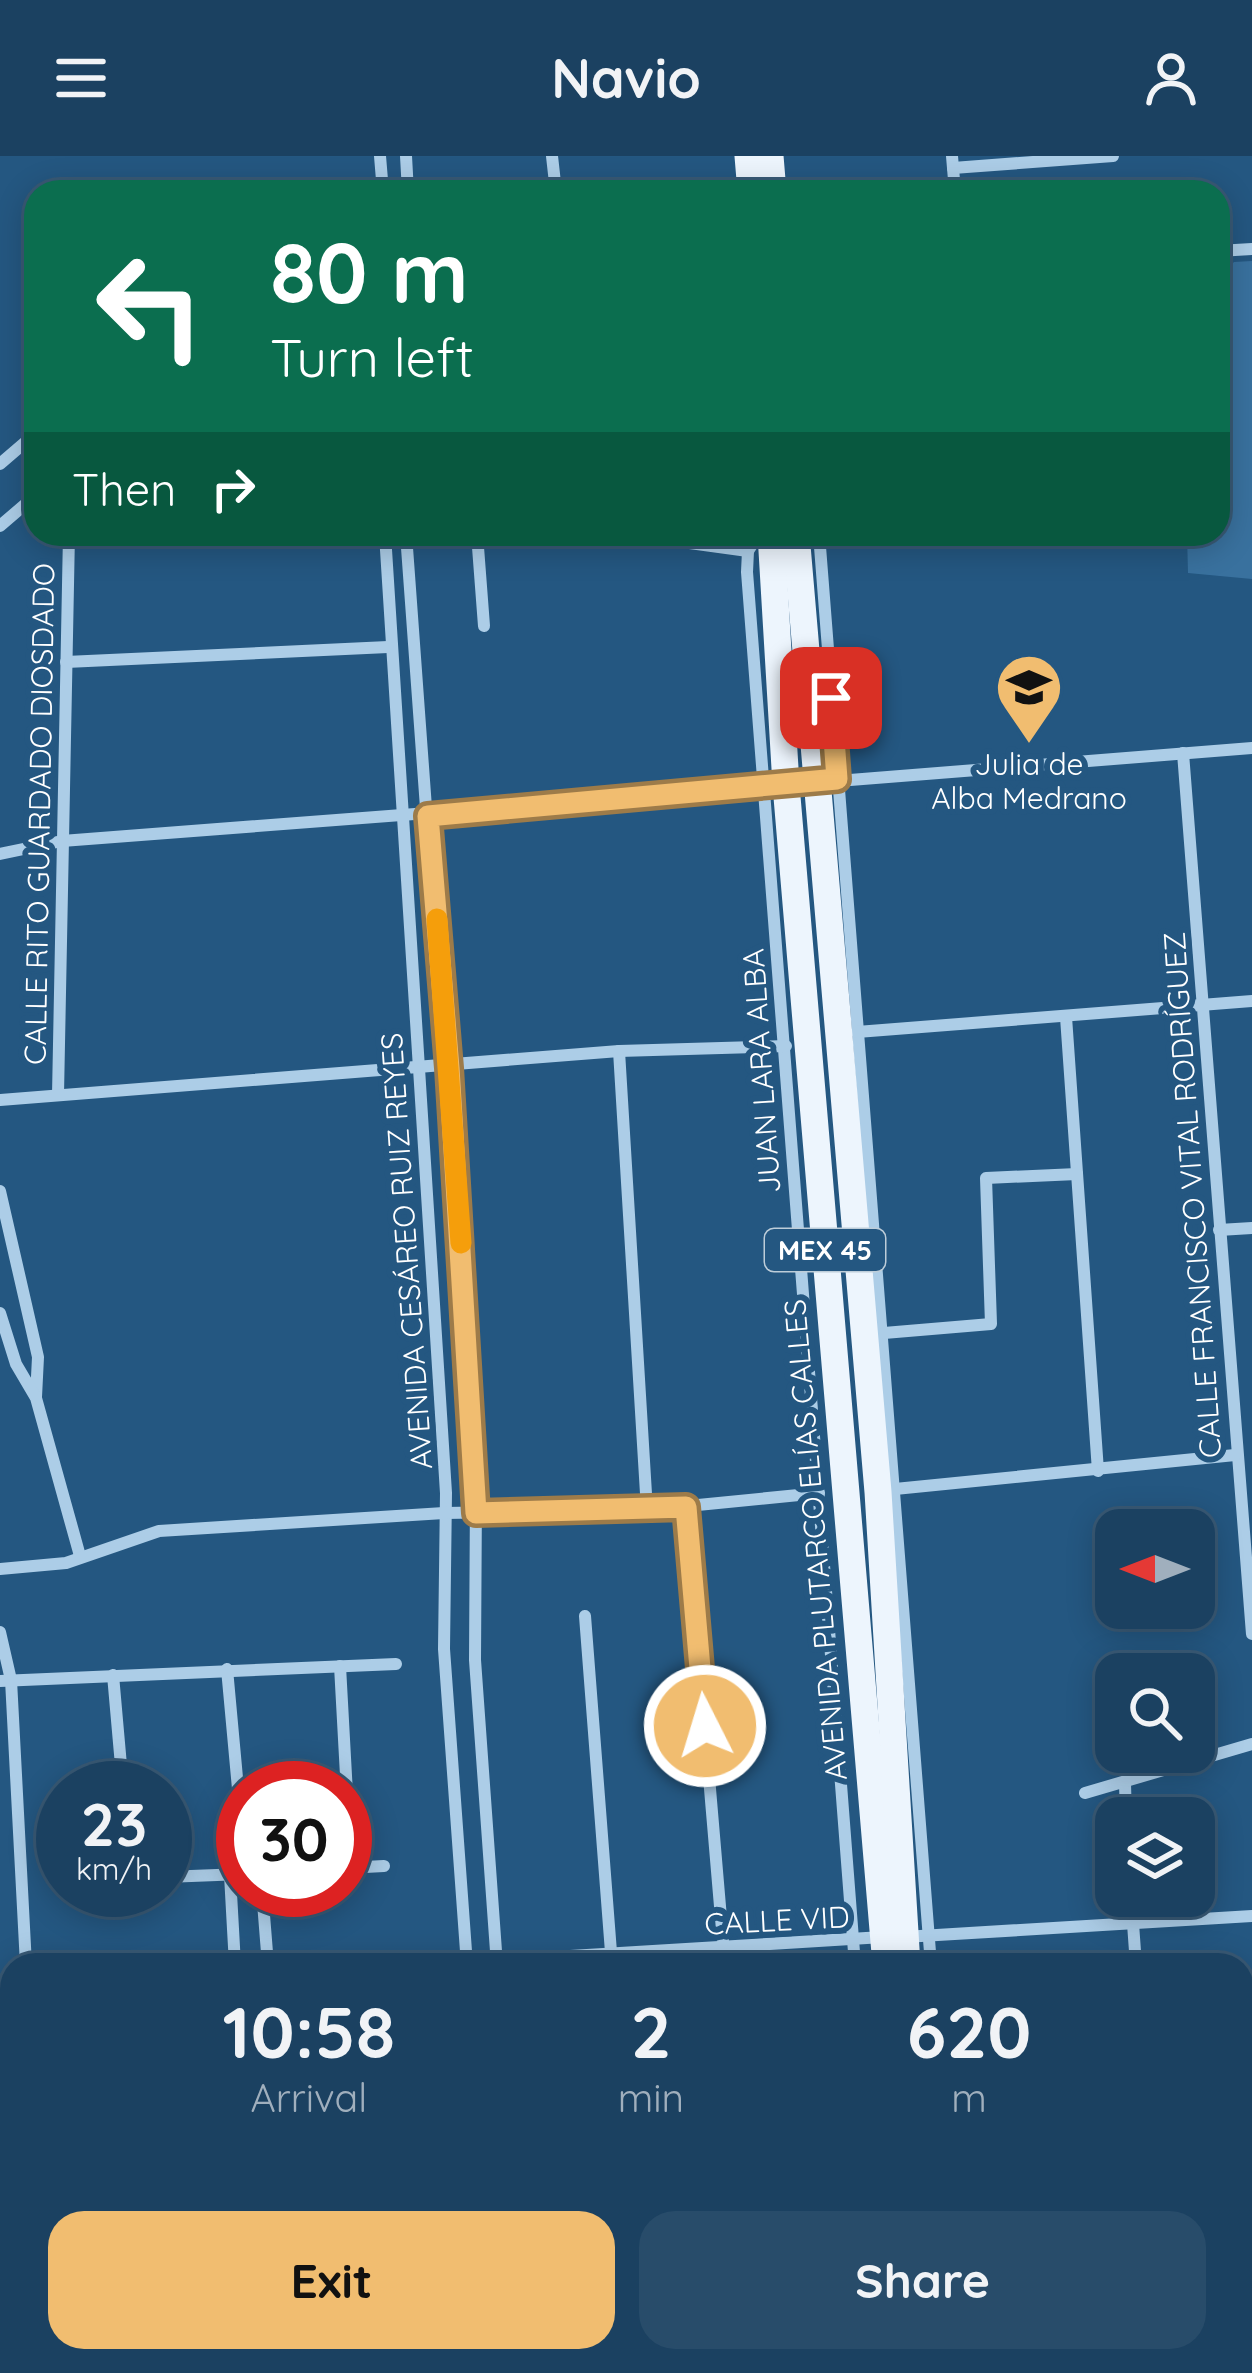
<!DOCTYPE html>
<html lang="en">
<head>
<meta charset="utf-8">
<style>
	body { margin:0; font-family:Quicksand,sans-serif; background:#284c6a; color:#f1f3f6; height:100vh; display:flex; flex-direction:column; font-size:45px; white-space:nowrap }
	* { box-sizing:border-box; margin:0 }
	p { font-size:39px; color:#a0afbd }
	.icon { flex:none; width:66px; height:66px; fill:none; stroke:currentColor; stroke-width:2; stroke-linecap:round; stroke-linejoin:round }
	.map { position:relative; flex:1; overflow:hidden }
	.side { position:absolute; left:0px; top:1797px; width:1254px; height:420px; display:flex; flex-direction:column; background:#1b4161; border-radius:36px 36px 0 0; box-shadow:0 6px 30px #0003,0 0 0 3px #395a76 }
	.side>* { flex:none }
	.top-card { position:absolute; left:24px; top:24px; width:1206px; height:366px; border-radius:36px; box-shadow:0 6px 30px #0003,0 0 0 3px #395a76; background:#0b6e4f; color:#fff; overflow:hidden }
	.needle { width:78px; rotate:270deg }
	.buttons { position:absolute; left:1095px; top:1353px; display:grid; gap:24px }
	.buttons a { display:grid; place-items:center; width:120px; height:120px; border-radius:24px; background:#1b4161; box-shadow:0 6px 30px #0003,0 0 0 3px #395a76; font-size:60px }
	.speed { position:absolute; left:36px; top:1605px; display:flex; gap:24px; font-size:60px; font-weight:700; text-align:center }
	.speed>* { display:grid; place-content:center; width:156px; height:156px; border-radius:50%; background:#1b4161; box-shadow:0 6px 30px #0003,0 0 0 3px #395a76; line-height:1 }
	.speed small { font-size:30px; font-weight:400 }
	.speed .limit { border:18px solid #d22; background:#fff; color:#111 }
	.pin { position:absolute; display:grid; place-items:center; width:102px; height:102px; color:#fff; margin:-51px; border-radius:24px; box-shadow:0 6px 18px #0006 }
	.me { position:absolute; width:132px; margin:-66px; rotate:355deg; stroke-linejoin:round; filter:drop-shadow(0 0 9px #0008) }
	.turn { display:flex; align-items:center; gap:42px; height:252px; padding:0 48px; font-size:54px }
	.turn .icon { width:156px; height:156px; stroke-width:2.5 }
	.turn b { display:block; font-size:84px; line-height:102px }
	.then { display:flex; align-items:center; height:114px; padding:0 48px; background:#0003; gap:24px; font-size:45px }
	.eta { display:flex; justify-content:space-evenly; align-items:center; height:204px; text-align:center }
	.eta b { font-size:72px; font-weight:700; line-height:84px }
	.primary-button { display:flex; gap:24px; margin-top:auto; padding:24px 48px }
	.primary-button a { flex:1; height:138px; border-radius:36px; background:#f1bd70; color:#111; font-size:48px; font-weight:700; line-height:138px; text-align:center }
	.primary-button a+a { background:#284c6a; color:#f1f3f6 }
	header { display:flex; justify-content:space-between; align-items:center; height:156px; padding:0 48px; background:#1b4161; font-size:54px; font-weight:700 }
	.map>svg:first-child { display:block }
	.green { fill:#39719e }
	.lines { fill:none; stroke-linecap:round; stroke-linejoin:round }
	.minor { stroke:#accde7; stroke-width:12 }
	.primary { stroke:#edf5fd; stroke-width:27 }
	.route-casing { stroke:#9d7b49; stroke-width:30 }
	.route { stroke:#f1bd70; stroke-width:21 }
	.slow { stroke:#f59e0b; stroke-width:21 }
	.labels { text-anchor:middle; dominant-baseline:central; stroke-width:12; stroke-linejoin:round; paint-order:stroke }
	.shield { fill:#245781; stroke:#bdcdd9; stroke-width:3 }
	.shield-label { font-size:27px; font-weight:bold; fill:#fff }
	.poi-label { font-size:30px; fill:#fff; stroke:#245781 }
	.street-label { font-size:30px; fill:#fff; stroke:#245781 }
</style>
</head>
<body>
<header><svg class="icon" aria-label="menu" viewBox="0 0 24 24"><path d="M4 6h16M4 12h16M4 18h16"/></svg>Navio<svg class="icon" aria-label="person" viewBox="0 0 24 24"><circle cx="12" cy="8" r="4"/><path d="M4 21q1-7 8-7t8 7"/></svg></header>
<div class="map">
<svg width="1252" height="2217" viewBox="0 0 1252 2217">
	<rect width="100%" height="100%" fill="#245781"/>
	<!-- green -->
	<path class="green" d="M1252 105V423L1188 417 1187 378H1218V122L1234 106Z"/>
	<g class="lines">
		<!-- minor -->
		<g class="minor">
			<path d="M380 0 383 36"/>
			<path d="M406 0 408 36"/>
			<path d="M552 0 556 36"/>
			<path d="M952 0 955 36"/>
			<path d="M953 12 1113 0"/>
			<path d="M1218 95 1252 93"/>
			<path d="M0 308 36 277"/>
			<path d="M0 370 36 339"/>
			<path d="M385 378 446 1337 444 1493 467 1809"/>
			<path d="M406 378 476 1336 475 1504 497 1809"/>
			<path d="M477 378 484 470"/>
			<path d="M624 378 748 395"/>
			<path d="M759 378 748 395 747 416 855 1809"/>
			<path d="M819 378 931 1809"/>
			<path d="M66 506 388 491"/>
			<path d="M1183 597 1252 1478"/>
			<path d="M787 629 1252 592"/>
			<path d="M0 698 62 685 767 631"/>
			<path d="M1066 861 1098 1315"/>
			<path d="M857 876 1252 845"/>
			<path d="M619 895 647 1354"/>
			<path d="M58 939 69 378"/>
			<path d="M0 944 619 895 786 890"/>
			<path d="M0 1035 38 1201 36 1241"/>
			<path d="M1219 1074 1252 1072"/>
			<path d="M0 1157 16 1208 36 1242 80 1400"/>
			<path d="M884 1177 991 1168 986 1022 1077 1018"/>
			<path d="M895 1333 1235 1299"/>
			<path d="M686 1351 725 1809"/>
			<path d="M0 1413 66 1407 159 1375 444 1357 647 1354 819 1337"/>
			<path d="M585 1460 612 1809"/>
			<path d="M0 1476 11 1524 26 1809"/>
			<path d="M340 1510 351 1711"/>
			<path d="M227 1513 243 1687"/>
			<path d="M113 1519 123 1632"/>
			<path d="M0 1525 396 1508"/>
			<path d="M1125 1628 1126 1662"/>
			<path d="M1085 1637 1252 1588"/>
			<path d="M346 1712 384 1710"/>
			<path d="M230 1719 235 1809"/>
			<path d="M165 1721 243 1718"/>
			<path d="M262 1734 268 1809"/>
			<path d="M1131 1740 1136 1809"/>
			<path d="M904 1781 1252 1760"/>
			<path d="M423 1809 883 1781"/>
			<path d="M0 1849 12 1848"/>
			<path d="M0 1959 12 1958"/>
			<path d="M59 2205 60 2217"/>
			<path d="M164 2205V2217"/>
			<path d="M496 2205V2217"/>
			<path d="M526 2205 527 2217"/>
			<path d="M647 2205 649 2217"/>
			<path d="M759 2205 760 2217"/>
			<path d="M884 2205 885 2217"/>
			<path d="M961 2205 962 2217"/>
			<path d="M1170 2205 1171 2217"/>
			<path d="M199 2217 323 2205"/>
			<path d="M1236 2217 1252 2216"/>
		</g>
		<!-- primary -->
		<g class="primary">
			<path d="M748 0 751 36"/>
			<path d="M770 0 773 36"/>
			<path d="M771 378 786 629 886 1809"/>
			<path d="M796 378 878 1336 907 1809"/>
			<path d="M918 2205 919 2217"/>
			<path d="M938 2205 939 2217"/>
		</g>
	</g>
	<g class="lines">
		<defs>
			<path id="route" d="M705 1570 686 1351 476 1357 449 912 428 660 837 623 831 542"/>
		</defs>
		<!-- route casing -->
		<use href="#route" class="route-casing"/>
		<!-- route -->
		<use href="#route" class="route"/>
		<!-- slow -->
		<path class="slow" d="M437 763 461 1087"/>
	</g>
	<!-- icons -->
	<defs>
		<symbol id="school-pin" viewBox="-11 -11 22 30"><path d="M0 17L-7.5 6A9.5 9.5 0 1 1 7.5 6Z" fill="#f1bd70" stroke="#245781"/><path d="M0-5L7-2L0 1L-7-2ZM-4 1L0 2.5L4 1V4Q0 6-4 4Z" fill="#111"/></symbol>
	</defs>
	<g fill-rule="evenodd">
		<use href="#school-pin" x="991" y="493" width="76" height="104"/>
	</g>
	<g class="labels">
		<!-- shield labels -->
		<rect class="shield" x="765" y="1073" width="120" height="42" rx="9"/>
		<g class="shield-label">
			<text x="825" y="1094">MEX 45</text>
		</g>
		<!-- poi labels -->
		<g class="poi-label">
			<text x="1029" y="608">Julia de<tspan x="1029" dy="34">Alba Medrano</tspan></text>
		</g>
		<!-- street labels -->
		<g class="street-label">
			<text transform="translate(39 658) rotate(-89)">CALLE RITO GUARDADO DIOSDADO</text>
			<text transform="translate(761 915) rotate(-94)">JUAN LARA ALBA</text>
			<text transform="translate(1192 1039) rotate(-94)">CALLE FRANCISCO VITAL RODRÍGUEZ</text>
			<text transform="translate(406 1095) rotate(-94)">AVENIDA CESÁREO RUIZ REYES</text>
			<text transform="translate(815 1384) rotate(-95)">AVENIDA PLUTARCO ELÍAS CALLES</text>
			<text transform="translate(777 1764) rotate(-3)">CALLE VID</text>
		</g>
	</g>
</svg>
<div class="buttons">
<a><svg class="needle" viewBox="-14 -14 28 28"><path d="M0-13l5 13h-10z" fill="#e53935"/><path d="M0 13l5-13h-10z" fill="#a0afbd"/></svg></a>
<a><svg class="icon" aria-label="search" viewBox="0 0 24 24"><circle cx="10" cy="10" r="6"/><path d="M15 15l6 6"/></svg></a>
<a><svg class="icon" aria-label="layers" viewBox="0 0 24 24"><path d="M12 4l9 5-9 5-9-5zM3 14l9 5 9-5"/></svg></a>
</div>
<div class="speed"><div>23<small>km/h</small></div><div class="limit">30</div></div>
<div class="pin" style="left:831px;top:542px;background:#d93025"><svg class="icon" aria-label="arrive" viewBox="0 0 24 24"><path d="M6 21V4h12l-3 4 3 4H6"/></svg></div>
<svg class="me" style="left:705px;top:1570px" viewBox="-20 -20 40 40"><circle r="17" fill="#f1bd70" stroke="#fff" stroke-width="3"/><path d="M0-11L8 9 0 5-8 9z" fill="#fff"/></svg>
<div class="top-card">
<div class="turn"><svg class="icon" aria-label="left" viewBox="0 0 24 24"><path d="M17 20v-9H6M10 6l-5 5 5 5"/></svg><div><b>80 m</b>Turn left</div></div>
<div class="then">Then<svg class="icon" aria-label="right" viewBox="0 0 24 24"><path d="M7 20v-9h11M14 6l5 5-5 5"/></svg></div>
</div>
<section class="side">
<div class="eta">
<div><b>10:58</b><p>Arrival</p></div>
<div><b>2</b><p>min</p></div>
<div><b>620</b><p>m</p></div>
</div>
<div class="primary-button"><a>Exit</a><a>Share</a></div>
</section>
</div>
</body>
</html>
